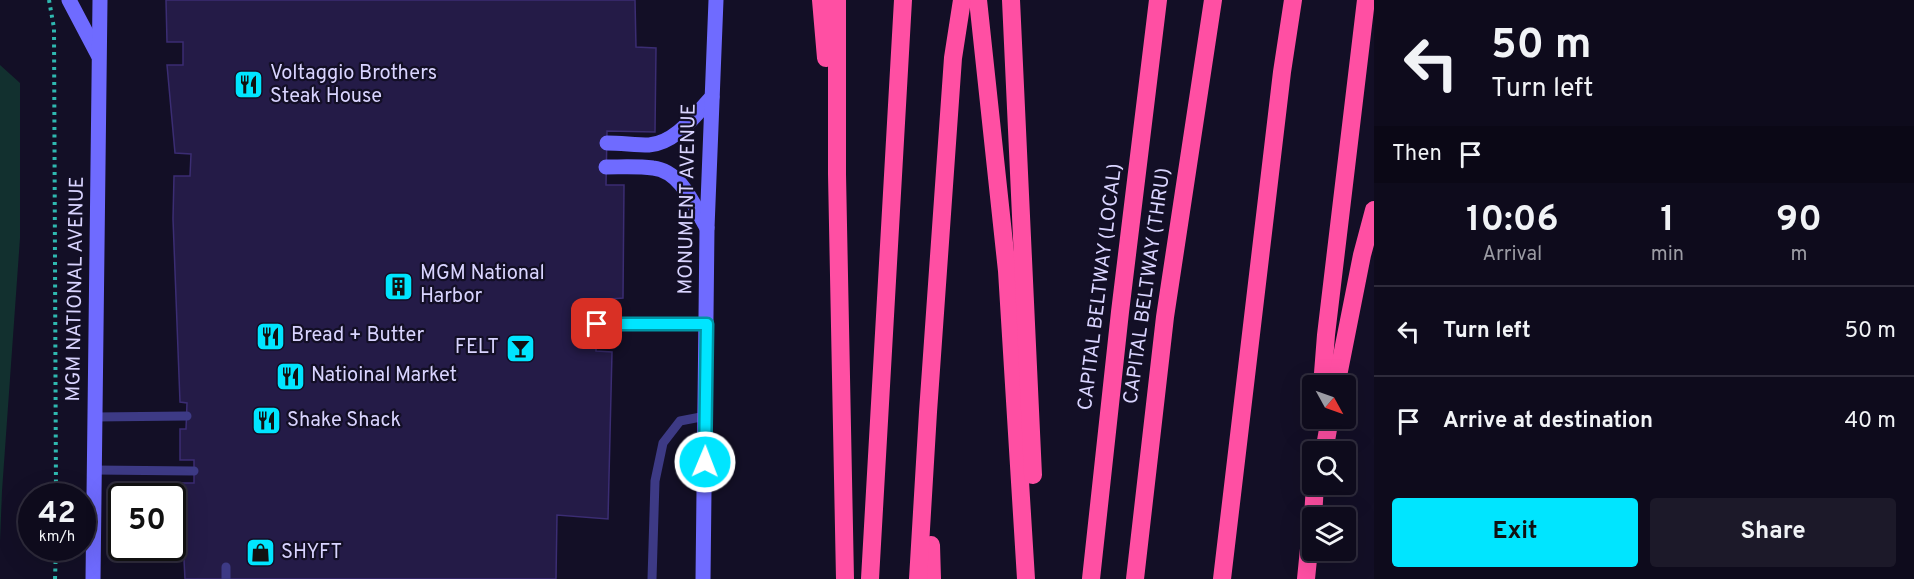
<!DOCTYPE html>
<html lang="en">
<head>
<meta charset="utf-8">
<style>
	body { margin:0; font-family:Overpass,sans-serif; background:#1c1929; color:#f1f3f6; height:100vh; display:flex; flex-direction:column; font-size:22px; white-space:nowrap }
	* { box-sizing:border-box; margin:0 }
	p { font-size:20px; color:#9b9ba3 }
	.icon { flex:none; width:33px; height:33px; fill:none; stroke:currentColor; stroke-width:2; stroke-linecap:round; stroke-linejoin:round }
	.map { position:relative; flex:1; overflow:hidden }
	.details { display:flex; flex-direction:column; background:#0e0b1c; width:540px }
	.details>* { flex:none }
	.banner { background:#0e0b1c; color:#f1f3f6; overflow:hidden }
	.needle { width:39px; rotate:130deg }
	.fabs { position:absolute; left:1302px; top:375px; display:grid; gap:12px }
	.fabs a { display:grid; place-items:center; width:54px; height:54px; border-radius:6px; background:#0e0b1c; box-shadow:0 6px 24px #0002,0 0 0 2px #2e2b3b; font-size:30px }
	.speed { position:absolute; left:18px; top:483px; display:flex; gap:12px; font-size:30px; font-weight:700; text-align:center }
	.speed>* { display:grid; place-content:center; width:78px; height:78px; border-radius:50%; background:#0e0b1c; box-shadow:0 6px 24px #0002,0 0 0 2px #2e2b3b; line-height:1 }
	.speed small { font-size:15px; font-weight:400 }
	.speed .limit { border:3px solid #111; border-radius:9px; background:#fff; color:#111 }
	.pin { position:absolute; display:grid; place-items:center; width:51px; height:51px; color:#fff; margin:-26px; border-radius:12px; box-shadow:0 3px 9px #0006 }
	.me { position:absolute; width:66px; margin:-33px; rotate:1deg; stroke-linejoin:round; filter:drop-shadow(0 0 4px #0008) }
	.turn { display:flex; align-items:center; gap:21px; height:126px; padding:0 18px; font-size:27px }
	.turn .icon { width:78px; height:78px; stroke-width:2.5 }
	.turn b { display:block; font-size:42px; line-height:51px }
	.then { display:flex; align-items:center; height:57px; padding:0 18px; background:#0003; gap:12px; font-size:22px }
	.eta { display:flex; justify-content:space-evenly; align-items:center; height:102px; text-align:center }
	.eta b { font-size:36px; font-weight:700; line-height:42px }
	.cta { display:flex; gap:12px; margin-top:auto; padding:12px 18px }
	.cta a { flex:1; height:69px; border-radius:6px; background:#00e5ff; color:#111; font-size:24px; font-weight:700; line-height:69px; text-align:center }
	.cta a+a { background:#1c1929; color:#f1f3f6 }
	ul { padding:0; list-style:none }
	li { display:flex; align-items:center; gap:18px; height:90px; padding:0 18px; border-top:2px solid #2e2b3b }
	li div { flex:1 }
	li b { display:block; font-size:22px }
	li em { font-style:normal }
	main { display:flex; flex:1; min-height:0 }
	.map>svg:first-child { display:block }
	.green { fill:#12302f }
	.building { fill:#241b47; stroke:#3b2d73; stroke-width:1.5 }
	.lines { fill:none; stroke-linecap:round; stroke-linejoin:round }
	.path { stroke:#2fb8b0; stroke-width:4; stroke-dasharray:3 4.5; stroke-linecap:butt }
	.service { stroke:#3d3a85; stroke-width:9 }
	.secondary { stroke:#6f6bff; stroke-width:15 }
	.motorway { stroke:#ff4fa3; stroke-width:18 }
	.route-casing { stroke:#0095a6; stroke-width:15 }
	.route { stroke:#00e5ff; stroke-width:10 }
	.labels { text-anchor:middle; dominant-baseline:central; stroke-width:4.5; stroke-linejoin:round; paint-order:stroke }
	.poi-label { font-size:20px; fill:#d9d4ff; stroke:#130f26; text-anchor:start }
	.street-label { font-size:20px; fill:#d9d4ff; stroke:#130f26 }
</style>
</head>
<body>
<main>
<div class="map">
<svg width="1374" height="579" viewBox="0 0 1374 579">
	<rect width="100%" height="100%" fill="#130f26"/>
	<!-- green -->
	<path class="green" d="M0 65 20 83V238L2 491 0 542Z"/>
	<!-- building -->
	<path class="building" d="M166 0H635L636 47 656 48 655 132 607 131 606 185H624L623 298 597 300 596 351 612 352 608 519 557 515 556 579H185L180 483H194V460H180V429H186L187 403 180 402 173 219 174 176H190L191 154 175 153 167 65H183V42H167Z"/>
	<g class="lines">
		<!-- path -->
		<g class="path">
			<path d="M49 0 54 28 56 496"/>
			<path d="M55 579 56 548"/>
		</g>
		<!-- service -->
		<g class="service">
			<path d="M597 324H707"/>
			<path d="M95 417 187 416"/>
			<path d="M95 470 194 471"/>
			<path d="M226 567V579"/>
			<path d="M652 579 655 481 663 443 680 421 706 416"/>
		</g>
		<!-- secondary -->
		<g class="secondary">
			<path d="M69 0 98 55"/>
			<path d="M607 143C621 143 635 145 649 145 676 143 695 115 712 97"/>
			<path d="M606 167C622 167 638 166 653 168 682 171 694 207 707 228"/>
			<path d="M93 579 100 0"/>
			<path d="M703 579 707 228 716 0"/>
		</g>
		<!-- motorway -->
		<g class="motorway">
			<path d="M821 0 826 58"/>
			<path d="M837 0V174L845 579"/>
			<path d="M978 0 1007 271 1026 579"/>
			<path d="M1011 0 1033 475"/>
			<path d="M1322 386 1326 335 1366 0"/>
			<path d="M1336 386 1362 255 1374 210"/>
			<path d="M1324 452 1330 418"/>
			<path d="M1313 518 1315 484"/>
			<path d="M931 545 932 579"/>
			<path d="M870 579 903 0"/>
			<path d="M918 579 928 412 953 58 962 0"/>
			<path d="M1091 579 1120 312 1158 0"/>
			<path d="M1135 579 1165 317 1213 0"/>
			<path d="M1222 579 1282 72 1293 0"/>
			<path d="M1306 579 1312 519"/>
		</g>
	</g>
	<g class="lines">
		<defs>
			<path id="route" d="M597 324H707L705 462"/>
		</defs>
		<!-- route casing -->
		<use href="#route" class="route-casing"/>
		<!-- route -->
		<use href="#route" class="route"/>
	</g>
	<!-- icons -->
	<defs>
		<symbol id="restaurant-square" viewBox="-11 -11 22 22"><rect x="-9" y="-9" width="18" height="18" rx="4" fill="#00e5ff" stroke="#130f26"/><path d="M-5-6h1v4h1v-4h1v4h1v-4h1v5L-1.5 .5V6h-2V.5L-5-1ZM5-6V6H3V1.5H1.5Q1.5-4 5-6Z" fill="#111"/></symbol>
		<symbol id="building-square" viewBox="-11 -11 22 22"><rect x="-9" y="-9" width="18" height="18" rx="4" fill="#00e5ff" stroke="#130f26"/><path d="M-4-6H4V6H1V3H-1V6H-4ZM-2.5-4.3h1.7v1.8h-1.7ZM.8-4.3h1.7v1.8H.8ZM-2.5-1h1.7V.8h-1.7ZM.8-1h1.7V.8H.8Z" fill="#111"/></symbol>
		<symbol id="bar-square" viewBox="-11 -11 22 22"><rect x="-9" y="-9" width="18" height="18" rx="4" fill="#00e5ff" stroke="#130f26"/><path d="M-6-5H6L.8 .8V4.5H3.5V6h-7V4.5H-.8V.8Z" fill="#111"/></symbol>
		<symbol id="shop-square" viewBox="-11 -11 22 22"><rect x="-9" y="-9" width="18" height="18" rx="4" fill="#00e5ff" stroke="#130f26"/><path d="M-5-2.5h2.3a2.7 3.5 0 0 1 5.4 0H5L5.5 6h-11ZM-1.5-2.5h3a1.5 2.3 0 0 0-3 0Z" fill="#111"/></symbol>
	</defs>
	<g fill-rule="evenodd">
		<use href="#restaurant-square" x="232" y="68" width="33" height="33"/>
		<use href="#building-square" x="382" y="270" width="33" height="33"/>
		<use href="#restaurant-square" x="254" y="320" width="33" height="33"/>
		<use href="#bar-square" x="504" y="332" width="33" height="33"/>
		<use href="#restaurant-square" x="274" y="360" width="33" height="33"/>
		<use href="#restaurant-square" x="250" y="404" width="33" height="33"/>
		<use href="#shop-square" x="244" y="536" width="33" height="33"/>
	</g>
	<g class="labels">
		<!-- poi labels -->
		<g class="poi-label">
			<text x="270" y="74">Voltaggio Brothers<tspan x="270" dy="23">Steak House</tspan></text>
			<text x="420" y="274">MGM National<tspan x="420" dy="23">Harbor</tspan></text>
			<text x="291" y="336">Bread + Butter</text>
			<text x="499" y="348" text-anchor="end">FELT</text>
			<text x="311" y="376">Natioinal Market</text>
			<text x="287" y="421">Shake Shack</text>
			<text x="281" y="553">SHYFT</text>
		</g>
		<!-- street labels -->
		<g class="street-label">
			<text transform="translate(688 199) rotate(-89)">MONUMENT AVENUE</text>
			<text transform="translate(1148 286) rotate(-82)">CAPITAL BELTWAY (THRU)</text>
			<text transform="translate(1101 287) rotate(-83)">CAPITAL BELTWAY (LOCAL)</text>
			<text transform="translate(76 289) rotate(-89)">MGM NATIONAL AVENUE</text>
		</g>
	</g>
</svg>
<div class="fabs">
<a><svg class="needle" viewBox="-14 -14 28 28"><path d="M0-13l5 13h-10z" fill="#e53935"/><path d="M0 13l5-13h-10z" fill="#9b9ba3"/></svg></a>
<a><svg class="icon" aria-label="search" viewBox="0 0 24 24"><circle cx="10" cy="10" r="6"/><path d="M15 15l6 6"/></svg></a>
<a><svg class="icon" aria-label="layers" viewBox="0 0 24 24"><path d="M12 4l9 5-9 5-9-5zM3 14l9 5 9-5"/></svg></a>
</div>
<div class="speed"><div>42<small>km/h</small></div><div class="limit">50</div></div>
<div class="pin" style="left:597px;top:324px;background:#d93025"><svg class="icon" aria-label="arrive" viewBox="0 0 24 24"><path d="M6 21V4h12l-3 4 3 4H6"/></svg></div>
<svg class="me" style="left:705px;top:462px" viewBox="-20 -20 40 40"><circle r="17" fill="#00e5ff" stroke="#fff" stroke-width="3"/><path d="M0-11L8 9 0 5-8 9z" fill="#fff"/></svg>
</div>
<section class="details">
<div class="banner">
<div class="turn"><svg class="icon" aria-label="left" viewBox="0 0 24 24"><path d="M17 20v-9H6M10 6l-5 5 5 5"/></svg><div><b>50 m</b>Turn left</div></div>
<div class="then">Then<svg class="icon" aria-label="arrive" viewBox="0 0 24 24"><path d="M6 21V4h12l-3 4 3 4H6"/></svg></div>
</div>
<div class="eta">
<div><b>10:06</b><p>Arrival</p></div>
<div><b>1</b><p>min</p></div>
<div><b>90</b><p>m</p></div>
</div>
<ul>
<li><svg class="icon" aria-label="left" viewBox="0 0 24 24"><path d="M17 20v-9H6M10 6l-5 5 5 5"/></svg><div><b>Turn left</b></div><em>50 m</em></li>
<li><svg class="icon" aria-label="arrive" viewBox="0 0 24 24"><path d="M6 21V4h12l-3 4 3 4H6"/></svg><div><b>Arrive at destination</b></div><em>40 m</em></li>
</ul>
<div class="cta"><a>Exit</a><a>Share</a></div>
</section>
</main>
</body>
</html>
